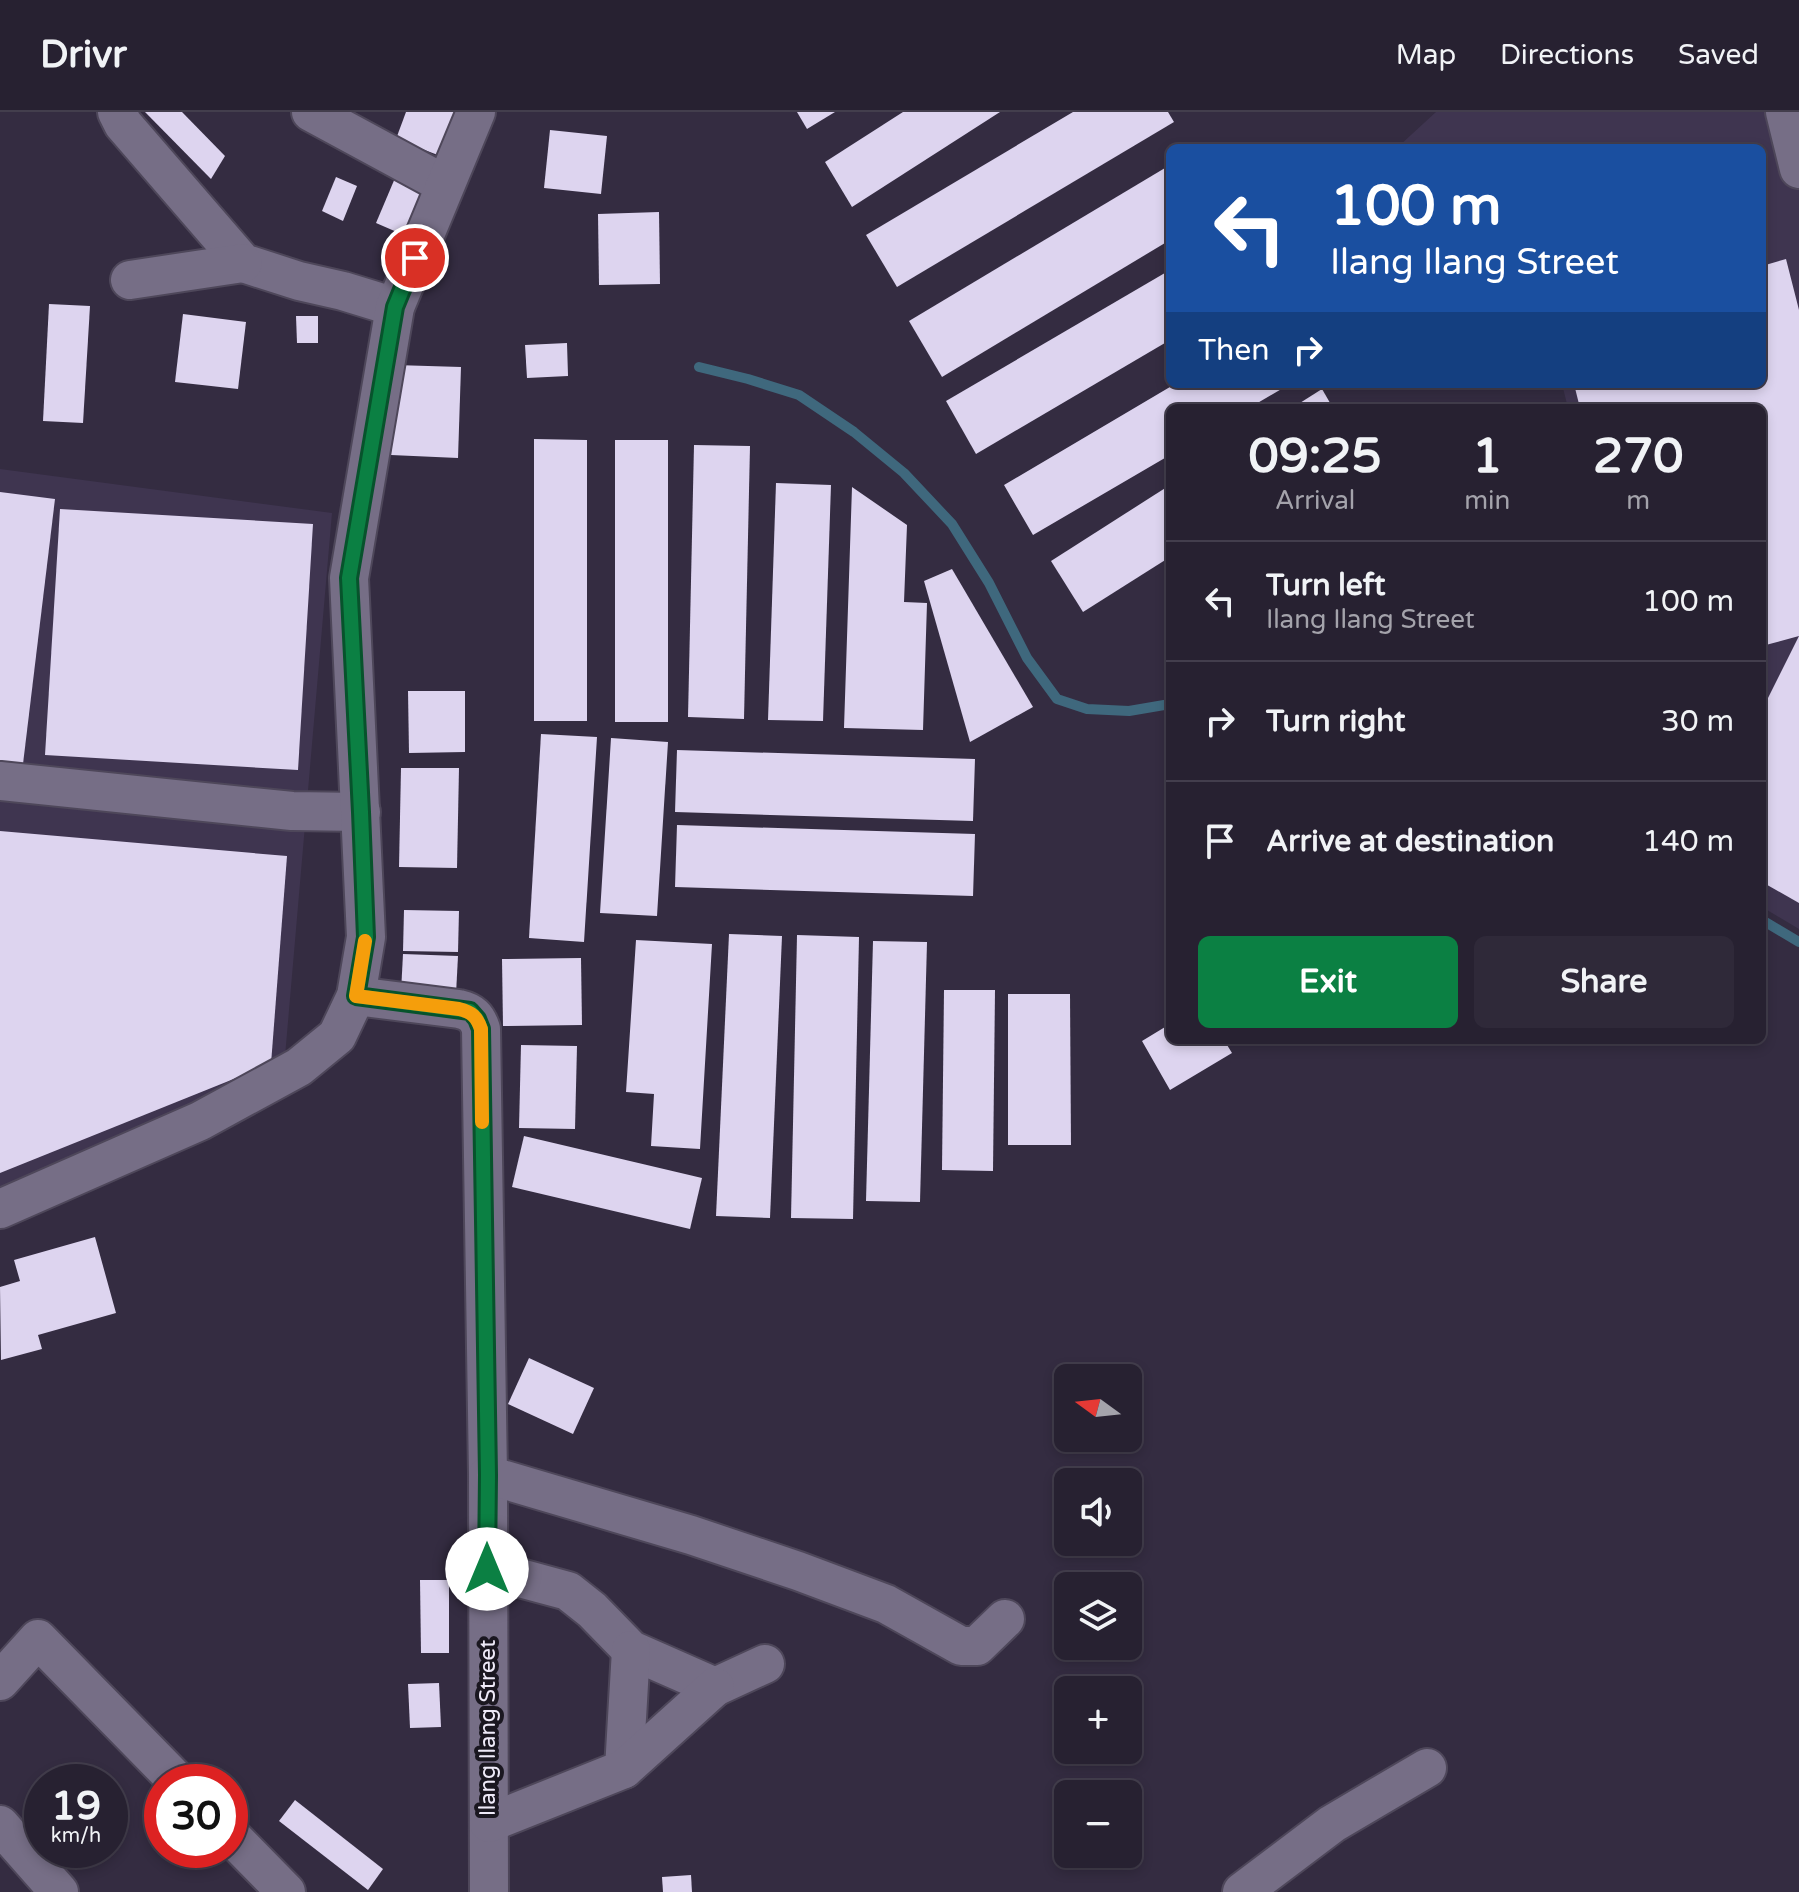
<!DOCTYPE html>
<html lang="en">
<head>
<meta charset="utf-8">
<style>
	body { margin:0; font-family:"Varela Round",sans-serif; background:#2f2939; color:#f1f3f6; height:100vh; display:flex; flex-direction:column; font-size:30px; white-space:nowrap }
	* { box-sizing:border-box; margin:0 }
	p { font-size:26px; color:#a4a3ab }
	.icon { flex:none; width:44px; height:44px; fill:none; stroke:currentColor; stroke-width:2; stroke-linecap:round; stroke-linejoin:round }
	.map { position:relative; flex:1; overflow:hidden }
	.drawer { position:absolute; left:1166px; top:292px; width:600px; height:640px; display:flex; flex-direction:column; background:#272131; border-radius:12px; box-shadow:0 4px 12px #0003,0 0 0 2px #433e4d }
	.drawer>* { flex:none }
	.hud { position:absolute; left:1166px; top:32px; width:600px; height:244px; border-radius:12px; box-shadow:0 4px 12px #0003,0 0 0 2px #433e4d; background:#1a4fa0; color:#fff; overflow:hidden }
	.needle { width:52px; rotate:285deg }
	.fabs { position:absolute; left:1054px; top:1252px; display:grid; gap:16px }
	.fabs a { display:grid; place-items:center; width:88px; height:88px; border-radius:12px; background:#272131; box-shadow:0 4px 12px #0003,0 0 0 2px #433e4d; font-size:40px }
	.speed { position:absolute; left:24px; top:1652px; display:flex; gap:16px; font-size:40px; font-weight:700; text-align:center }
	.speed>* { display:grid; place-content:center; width:104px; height:104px; border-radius:50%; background:#272131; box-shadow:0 4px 12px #0003,0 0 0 2px #433e4d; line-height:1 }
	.speed small { font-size:20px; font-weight:400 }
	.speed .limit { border:12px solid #d22; background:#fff; color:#111 }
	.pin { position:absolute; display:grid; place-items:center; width:68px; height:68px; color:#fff; margin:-34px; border:4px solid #fff; border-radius:50%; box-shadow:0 2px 8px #0007 }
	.me { position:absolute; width:88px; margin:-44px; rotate:0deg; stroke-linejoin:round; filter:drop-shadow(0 0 6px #0008) }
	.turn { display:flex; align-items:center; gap:28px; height:168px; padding:0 32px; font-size:36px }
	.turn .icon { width:104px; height:104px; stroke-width:2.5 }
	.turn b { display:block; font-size:56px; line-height:68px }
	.then { display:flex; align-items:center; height:76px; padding:0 32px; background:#0003; gap:16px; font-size:30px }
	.eta { display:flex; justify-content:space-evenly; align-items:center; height:136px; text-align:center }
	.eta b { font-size:48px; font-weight:700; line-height:56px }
	.cta { display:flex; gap:16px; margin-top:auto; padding:16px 32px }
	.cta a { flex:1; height:92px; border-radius:12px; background:#0b8043; color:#fff; font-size:32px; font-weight:700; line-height:92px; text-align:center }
	.cta a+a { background:#2f2939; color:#f1f3f6 }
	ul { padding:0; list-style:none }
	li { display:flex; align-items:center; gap:24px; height:120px; padding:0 32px; border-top:2px solid #433e4d }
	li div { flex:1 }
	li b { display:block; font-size:30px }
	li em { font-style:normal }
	header { display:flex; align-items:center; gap:48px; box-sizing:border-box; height:112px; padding:0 40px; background:#272131; border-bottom:2px solid #433e4d }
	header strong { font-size:38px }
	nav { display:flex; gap:44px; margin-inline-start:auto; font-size:28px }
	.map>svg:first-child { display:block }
	.built { fill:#3f3550 }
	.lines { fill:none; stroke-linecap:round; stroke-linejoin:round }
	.stream { stroke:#3f687d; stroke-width:10 }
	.building { fill:#ddd4ef }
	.minor-casing { stroke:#4e475a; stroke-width:42 }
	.minor { stroke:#766e86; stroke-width:38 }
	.route-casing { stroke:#07532c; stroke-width:20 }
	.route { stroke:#0b8043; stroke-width:14 }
	.slow { stroke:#f59e0b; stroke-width:14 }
	.labels { text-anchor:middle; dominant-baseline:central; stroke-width:8; stroke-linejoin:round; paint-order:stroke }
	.street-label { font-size:22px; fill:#eeeaf8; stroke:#1a1720 }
</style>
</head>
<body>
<header>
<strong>Drivr</strong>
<nav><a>Map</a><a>Directions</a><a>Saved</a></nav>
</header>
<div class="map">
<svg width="1799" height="1780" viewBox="0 0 1799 1780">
	<rect width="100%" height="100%" fill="#342c41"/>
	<!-- built -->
	<g class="built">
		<path d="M1436 0H1799V817L1762 795V296H1568L1562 272H1762V36H1400L1399 34Z"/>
		<path d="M0 357 332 401 284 956 0 1086Z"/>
	</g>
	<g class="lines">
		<!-- stream -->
		<g class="stream">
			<path d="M699 255 748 267 799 283 854 320 904 361 952 412 989 471 1027 546 1057 587 1087 597 1129 599 1170 592"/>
			<path d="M1762 808 1799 830"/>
		</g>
	</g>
	<!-- building -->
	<g class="building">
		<path d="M145 0H182L225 44 211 67Z"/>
		<path d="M406 0H461L443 45 396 27Z"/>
		<path d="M797 0H835L807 17Z"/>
		<path d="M903 0H1000L852 95 825 50Z"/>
		<path d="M1073 0H1168L1174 10 897 175 866 123Z"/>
		<path d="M550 18 607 24 601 82 544 76Z"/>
		<path d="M1170 53V128L942 265 909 209Z"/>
		<path d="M398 59 435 74 413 127 376 111Z"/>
		<path d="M336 65 357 74 343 109 322 99Z"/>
		<path d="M659 100 660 172 599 173 598 102Z"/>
		<path d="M1786 147 1799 198V791L1762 770V598L1799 524 1762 534V296H1580L1574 272H1762V154Z"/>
		<path d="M1170 158V228L976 342 946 289Z"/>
		<path d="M49 192 90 194 83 311 43 309Z"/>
		<path d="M183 202 246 210 238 277 175 270Z"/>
		<path d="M296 204H318V231H297Z"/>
		<path d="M567 231 568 264 527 266 525 233Z"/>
		<path d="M395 253 461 255 458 346 391 343Z"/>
		<path d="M1175 272H1290L1249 296H1170V343L1033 423 1004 373Z"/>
		<path d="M1322 277 1333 296H1292Z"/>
		<path d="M534 327 587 328V609H534Z"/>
		<rect x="615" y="328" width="53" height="282"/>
		<path d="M694 333 750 334 744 607 688 605Z"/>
		<path d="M776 371 831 373 823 609 768 608Z"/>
		<path d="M1170 373V445L1083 500 1051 449Z"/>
		<path d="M852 375 907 413 904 490 927 491 923 618 844 616Z"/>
		<path d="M0 380 55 387 23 652 0 649Z"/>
		<path d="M60 397 313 412 298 658 45 643Z"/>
		<path d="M952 457 1033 595 970 630 924 469Z"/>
		<path d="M408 579H465V640L409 641Z"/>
		<path d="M541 622 597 625 584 830 529 826Z"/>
		<path d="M611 626 668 630 657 804 600 801Z"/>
		<path d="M677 638 975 647 973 709 675 700Z"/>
		<path d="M401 656H459L457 756 399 755Z"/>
		<path d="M677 713 975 722 973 784 675 775Z"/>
		<path d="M0 719 287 744 271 952 0 1061Z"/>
		<path d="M404 798 459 799 458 840 403 839Z"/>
		<path d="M729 822 782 824 770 1106 716 1104Z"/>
		<path d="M797 823 859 825 853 1107 791 1106Z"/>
		<path d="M636 828 712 832 700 1037 651 1034 654 982 626 980Z"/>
		<path d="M873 829 927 830 920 1090 866 1089Z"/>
		<path d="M403 842 458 844 456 882 401 880Z"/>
		<path d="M581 846 582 913 503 914 502 847Z"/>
		<path d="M944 878H995L993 1059 942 1058Z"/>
		<path d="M1008 882H1070L1071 1033H1008Z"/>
		<path d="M1170 912V928H1224L1232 941 1170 978 1142 929Z"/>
		<path d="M521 933 577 934 575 1017 519 1016Z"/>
		<path d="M524 1024 702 1066 690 1117 512 1075Z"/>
		<path d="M95 1125 116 1201 38 1223 42 1237 1 1248 0 1175 20 1169 14 1148Z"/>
		<path d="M529 1246 594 1276 573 1322 508 1292Z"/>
		<path d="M420 1468H449V1541H421Z"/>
		<path d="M439 1571 441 1615 410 1616 408 1572Z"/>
		<path d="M295 1688 383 1757 368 1778 279 1709Z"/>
		<path d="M691 1763 692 1780H663L662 1765Z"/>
	</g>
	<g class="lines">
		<defs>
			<g id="minor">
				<path d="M117 0 123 12 243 151 299 169 343 179 395 195"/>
				<path d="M311 0 444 72"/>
				<path d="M1785 0 1799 57"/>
				<path d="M130 168 243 151"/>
				<path d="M0 669 292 699 361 700"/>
				<path d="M356 884 459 897C472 900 477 905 481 917L488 1363 489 1780"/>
				<path d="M0 1097 200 1009 299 955 337 924 356 884 366 825 349 466 395 195 476 0"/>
				<path d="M488 1363 691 1423 798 1459 886 1492 961 1534H977L1005 1507"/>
				<path d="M487 1457 568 1479 592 1498 631 1538 715 1575 765 1552"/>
				<path d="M0 1569 38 1527 178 1670"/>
				<path d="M624 1657 631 1538"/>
				<path d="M489 1711 624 1657 715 1575"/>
				<path d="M0 1713 59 1780"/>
				<path d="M230 1723 286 1780"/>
				<path d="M1242 1780 1332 1712 1427 1656"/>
			</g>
		</defs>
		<!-- minor casing -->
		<use href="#minor" class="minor-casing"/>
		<!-- minor -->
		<use href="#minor" class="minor"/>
	</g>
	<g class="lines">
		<defs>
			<path id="route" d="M415 146 395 195 349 466 361 700 366 825 356 884 470 899 477 907 481 917 488 1363 487 1457"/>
		</defs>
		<!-- route casing -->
		<use href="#route" class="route-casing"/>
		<!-- route -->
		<use href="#route" class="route"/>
		<!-- slow -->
		<path class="slow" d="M365 829 356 884 459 897C472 900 477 905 481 917L482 1010"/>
	</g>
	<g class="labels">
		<!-- street labels -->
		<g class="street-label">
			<text transform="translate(488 1616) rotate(-90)">Ilang Ilang Street</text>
		</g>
	</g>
</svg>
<div class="fabs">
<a><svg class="needle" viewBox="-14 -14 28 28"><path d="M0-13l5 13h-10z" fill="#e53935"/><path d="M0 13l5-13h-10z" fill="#a4a3ab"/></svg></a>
<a><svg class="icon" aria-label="sound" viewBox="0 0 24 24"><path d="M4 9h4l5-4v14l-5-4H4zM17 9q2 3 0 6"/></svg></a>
<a><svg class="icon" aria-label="layers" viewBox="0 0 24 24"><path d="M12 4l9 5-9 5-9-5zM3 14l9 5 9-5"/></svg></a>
<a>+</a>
<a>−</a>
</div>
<div class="speed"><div>19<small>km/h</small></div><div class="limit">30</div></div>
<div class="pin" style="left:415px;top:146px;background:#d93025"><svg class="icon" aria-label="arrive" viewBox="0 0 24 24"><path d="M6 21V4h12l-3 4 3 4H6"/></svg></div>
<svg class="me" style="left:487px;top:1457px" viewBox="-20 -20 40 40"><circle r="19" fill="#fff"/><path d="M0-13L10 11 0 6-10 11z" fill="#0b8043"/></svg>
<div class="hud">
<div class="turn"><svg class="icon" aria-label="left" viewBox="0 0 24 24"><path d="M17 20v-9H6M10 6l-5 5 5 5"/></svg><div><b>100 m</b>Ilang Ilang Street</div></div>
<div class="then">Then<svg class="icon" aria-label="right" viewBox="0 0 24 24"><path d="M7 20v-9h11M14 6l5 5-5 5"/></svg></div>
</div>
<section class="drawer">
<div class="eta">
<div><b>09:25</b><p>Arrival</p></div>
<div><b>1</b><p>min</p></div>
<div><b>270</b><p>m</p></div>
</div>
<ul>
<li><svg class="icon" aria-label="left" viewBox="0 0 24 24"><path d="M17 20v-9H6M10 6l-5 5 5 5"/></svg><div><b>Turn left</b><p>Ilang Ilang Street</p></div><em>100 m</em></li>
<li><svg class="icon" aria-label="right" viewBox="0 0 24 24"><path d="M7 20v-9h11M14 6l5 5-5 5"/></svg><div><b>Turn right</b></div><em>30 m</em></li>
<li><svg class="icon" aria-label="arrive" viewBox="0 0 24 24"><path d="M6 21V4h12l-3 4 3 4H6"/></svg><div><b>Arrive at destination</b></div><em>140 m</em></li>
</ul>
<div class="cta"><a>Exit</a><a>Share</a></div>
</section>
</div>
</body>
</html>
